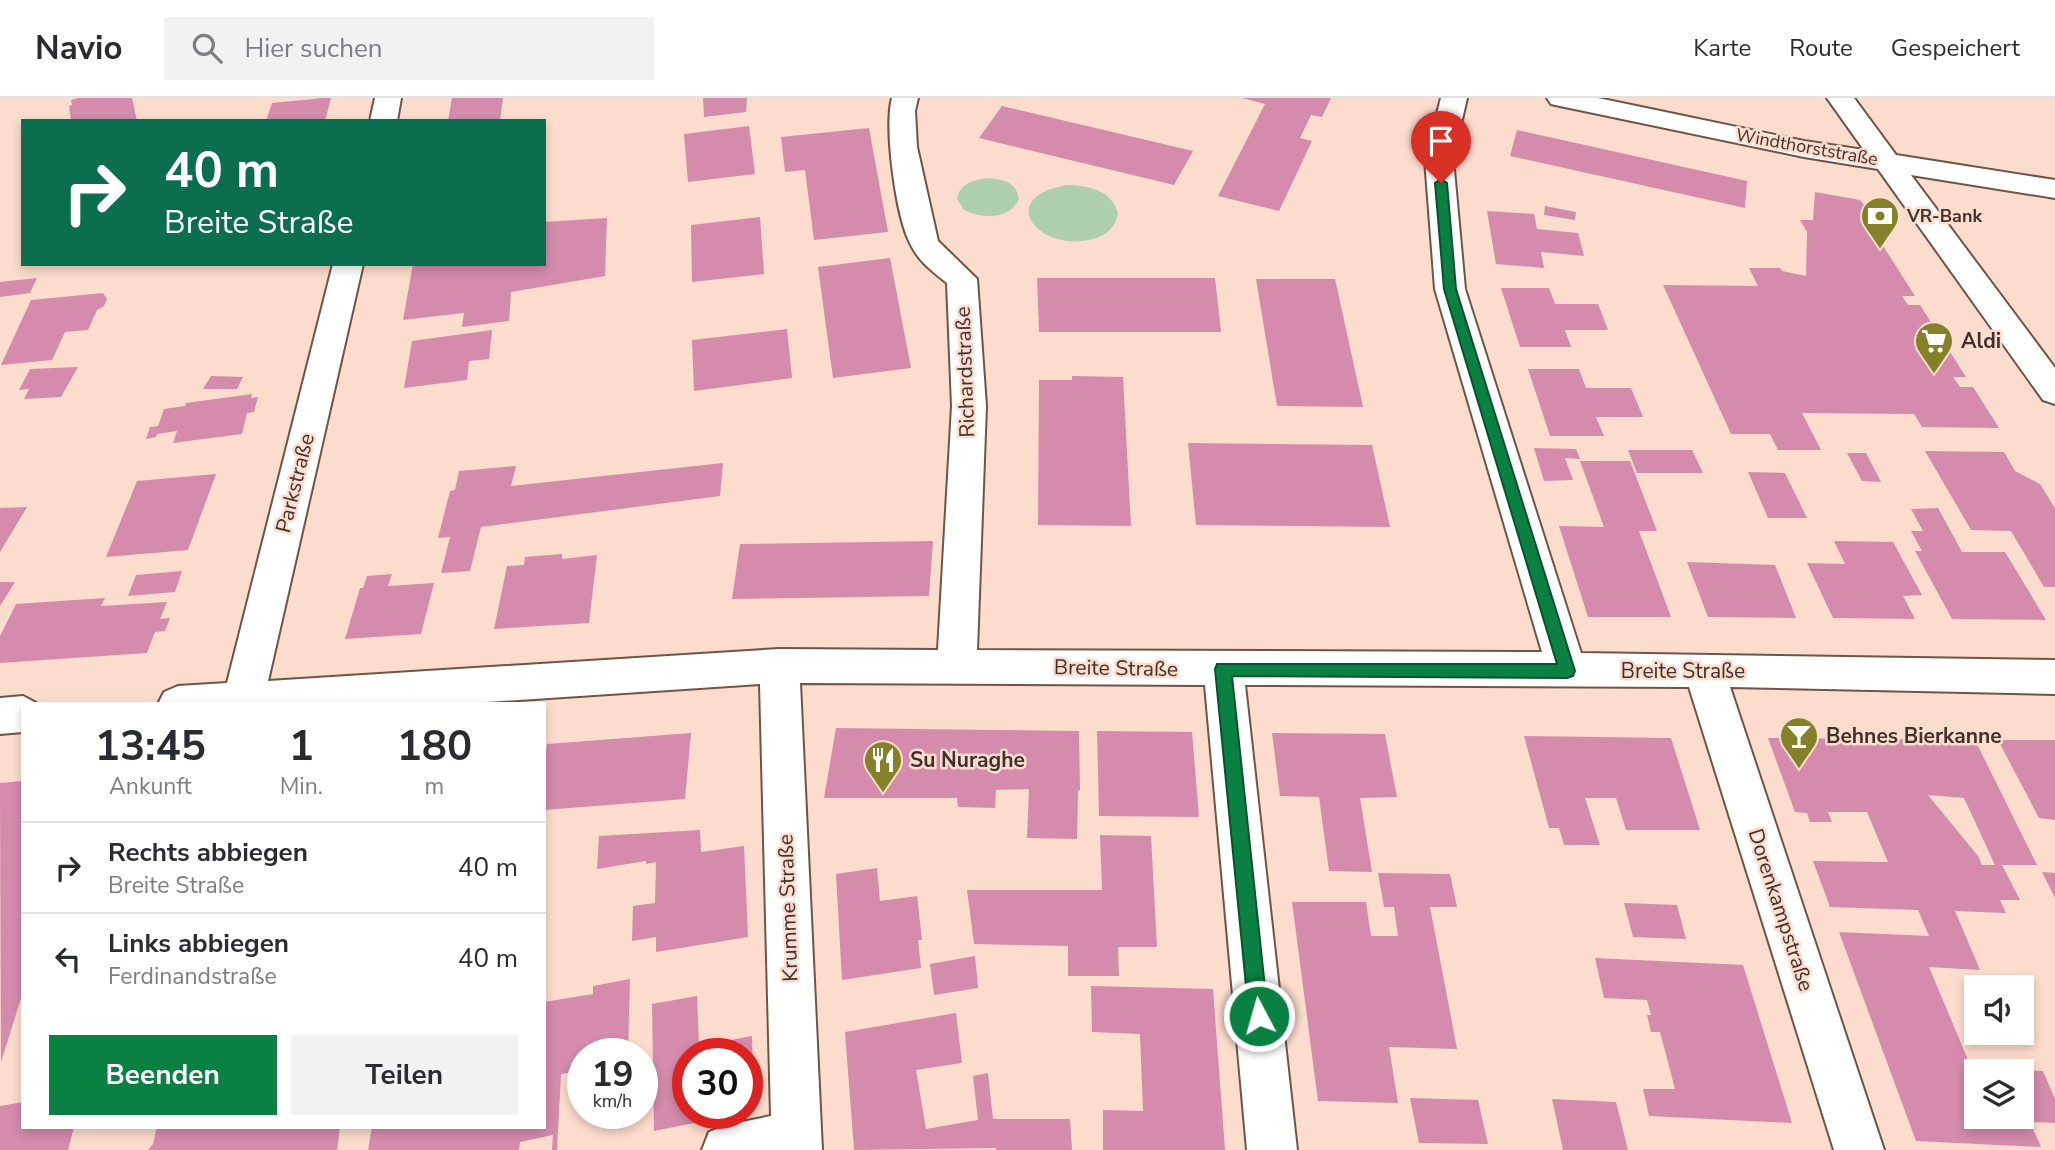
<!DOCTYPE html>
<html lang="de">
<head>
<meta charset="utf-8">
<style>
	body { margin:0; font-family:"Nunito Sans",sans-serif; background:#f2f2f3; color:#2b2b33; height:100vh; display:flex; flex-direction:column; font-size:26px; white-space:nowrap }
	* { box-sizing:border-box; margin:0 }
	p { font-size:23px; color:#7c7c81 }
	.icon { flex:none; width:38px; height:38px; fill:none; stroke:currentColor; stroke-width:2; stroke-linecap:round; stroke-linejoin:round }
	.map { position:relative; flex:1; overflow:hidden }
	.panel { position:absolute; left:21px; top:604px; width:525px; height:427px; display:flex; flex-direction:column; background:#fff; border-radius:0px; box-shadow:0 4px 10px #0003 }
	.panel>* { flex:none }
	.guide { position:absolute; left:21px; top:21px; width:525px; height:147px; border-radius:0px; box-shadow:0 4px 10px #0003; background:#0b6e4f; color:#fff; overflow:hidden }
	.buttons { position:absolute; left:1964px; top:877px; display:grid; gap:14px }
	.buttons a { display:grid; place-items:center; width:70px; height:70px; border-radius:0px; background:#fff; box-shadow:0 4px 10px #0003; font-size:35px }
	.speed { position:absolute; left:567px; top:940px; display:flex; gap:14px; font-size:35px; font-weight:700; text-align:center }
	.speed>* { display:grid; place-content:center; width:91px; height:91px; border-radius:50%; background:#fff; box-shadow:0 4px 10px #0003; line-height:1 }
	.speed small { font-size:18px; font-weight:400 }
	.speed .limit { border:10px solid #d22; background:#fff; color:#111 }
	.pin { position:absolute; display:grid; place-items:center; width:60px; height:60px; color:#fff; margin:-72px -30px; border-radius:50% 50% 50% 0; rotate:-45deg; box-shadow:0 0 7px #0007 }
	.pin .icon { rotate:45deg }
	.me { position:absolute; width:77px; margin:-38px; rotate:354deg; stroke-linejoin:round; filter:drop-shadow(0 0 5px #0008) }
	.turn { display:flex; align-items:center; gap:24px; height:147px; padding:0 28px; font-size:32px }
	.turn .icon { width:91px; height:91px; stroke-width:2.5 }
	.turn b { display:block; font-size:49px; line-height:60px }
	.eta { display:flex; justify-content:space-evenly; align-items:center; height:119px; text-align:center }
	.eta b { font-size:42px; font-weight:700; line-height:49px }
	.primary-button { display:flex; gap:14px; margin-top:auto; padding:14px 28px }
	.primary-button a { flex:1; height:80px; border-radius:0px; background:#0b8043; color:#fff; font-size:28px; font-weight:700; line-height:80px; text-align:center }
	.primary-button a+a { background:#f2f2f3; color:#2b2b33 }
	ul { padding:0; list-style:none }
	li { display:flex; align-items:center; gap:21px; height:91px; padding:0 28px; border-top:2px solid #e1e1e2 }
	li div { flex:1 }
	li b { display:block; font-size:26px }
	li em { font-style:normal }
	header { display:flex; align-items:center; gap:42px; box-sizing:border-box; height:98px; padding:0 35px; background:#fff; border-bottom:2px solid #e1e1e2 }
	header strong { font-size:33px }
	nav { display:flex; gap:38px; margin-inline-start:auto; font-size:24px }
	.search { width:490px; height:63px; background:#f2f2f3; display:flex; align-items:center; gap:18px; box-sizing:border-box; padding:0 24px; border-radius:0px; color:#7c7c81; font-size:26px }
	.map>svg:first-child { display:block }
	.green { fill:#adcfac }
	.building { fill:#d58bac; fill-rule:evenodd }
	.lines { fill:none; stroke-linecap:round; stroke-linejoin:round }
	.minor-casing { stroke:#6f5447; stroke-width:4 }
	.minor { fill:#fff; fill-rule:evenodd }
	.route { fill:#0b8043; stroke:#07532c; stroke-width:2 }
	.labels { text-anchor:middle; dominant-baseline:central; stroke-width:5; stroke-linejoin:round; paint-order:stroke }
	.far-street-label { font-size:18px; fill:#3f322d; stroke:#fcdccd }
	.far-poi-label { font-size:18px; font-weight:bold; fill:#3f322d; stroke:#fcdccd; text-anchor:start }
	.poi-label { font-size:21px; font-weight:bold; fill:#3f322d; stroke:#fcdccd; text-anchor:start }
	.street-label { font-size:21px; fill:#3f322d; stroke:#fcdccd }
</style>
</head>
<body>
<header>
<strong>Navio</strong>
<div class="search"><svg class="icon" aria-label="search" viewBox="0 0 24 24"><circle cx="10" cy="10" r="6"/><path d="M15 15l6 6"/></svg>Hier suchen</div>
<nav><a>Karte</a><a>Route</a><a>Gespeichert</a></nav>
</header>
<div class="map">
<svg width="2055" height="1052" viewBox="0 0 2055 1052">
	<rect width="100%" height="100%" fill="#fcdccd"/>
	<!-- green -->
	<g class="green">
		<path d="M987 80C1002 81 1017 84 1019 101 1010 122 982 121 964 112L957 101C959 86 973 82 987 80Z"/>
		<path d="M1068 87C1090 88 1111 92 1118 115 1116 129 1107 137 1093 141 1037 156 994 98 1068 87Z"/>
	</g>
	<!-- building -->
	<g class="building">
		<path d="M79 0H132L137 23H71L69 8 72 7 71 2Z"/>
		<path d="M323 0H331L325 23H266L272 5Z"/>
		<path d="M452 0H503L500 23H448Z"/>
		<path d="M703 0H747L746 14 704 19Z"/>
		<path d="M1242 0H1331L1322 19 1311 17 1300 40 1312 43 1279 113 1218 98 1265 6Z"/>
		<path d="M1002 8 1193 53 1174 87 979 40Z"/>
		<path d="M749 28 755 76 688 84 684 36Z"/>
		<path d="M869 30 888 134 814 142 805 72 785 74 781 39Z"/>
		<path d="M1517 32 1747 83 1745 110 1510 58Z"/>
		<path d="M1815 94 1860 102 1866 109 1883 136 1876 137 1915 198H1902L1908 207H1920L1966 279H1953L1960 289H1973L1999 330 1922 329 1914 316 1802 315 1821 352H1778L1770 336H1731L1663 187 1758 188 1749 170H1780L1782 173 1806 178 1807 134 1800 122H1813Z"/>
		<path d="M1545 108 1576 114 1575 122 1544 117Z"/>
		<path d="M1487 113 1534 116 1537 131 1578 135 1584 158 1541 154 1544 170 1496 166Z"/>
		<path d="M760 119 764 176 692 184 691 127Z"/>
		<path d="M607 120 605 178 511 194 509 223 462 229 464 215 403 222 413 166H544V124Z"/>
		<path d="M890 160 911 270 833 280 818 169Z"/>
		<path d="M37 180 30 195 0 199V184Z"/>
		<path d="M1037 180H1215L1221 234H1039Z"/>
		<path d="M1256 181H1335L1363 309 1277 308Z"/>
		<path d="M1501 190H1549L1555 206H1598L1608 232H1565L1571 249H1520Z"/>
		<path d="M103 195 107 201 104 208 97 212 88 232 65 234 52 262 1 267 31 202Z"/>
		<path d="M787 231 792 280 694 293 692 242Z"/>
		<path d="M492 232 489 261 469 263 467 282 404 290 412 243Z"/>
		<path d="M78 269 61 299 24 301 29 291 19 292 30 271Z"/>
		<path d="M1528 271H1579L1586 290H1631L1643 319H1596L1604 338H1550Z"/>
		<path d="M211 278 243 279 237 291H203Z"/>
		<path d="M1072 278 1123 279 1131 428 1038 427 1039 282H1072Z"/>
		<path d="M252 296 251 300 258 299 254 314 247 315 242 336 173 345 177 333 157 336 156 339 146 341 150 329 158 328 164 311 185 308 186 305Z"/>
		<path d="M1188 345 1372 347 1390 429 1196 427Z"/>
		<path d="M1534 350 1576 351 1580 361 1565 360 1573 382 1544 383Z"/>
		<path d="M1628 352H1692L1703 375H1637Z"/>
		<path d="M1925 353 2004 354 2015 373 2040 386 2055 410V489H2044L2011 433 1971 432Z"/>
		<path d="M1847 355H1866L1881 384 1862 383Z"/>
		<path d="M1580 363H1630L1657 433H1639L1671 519H1588L1559 428 1604 429Z"/>
		<path d="M723 365 720 398 481 429 470 473 441 475 450 439 438 440 450 393 455 392 459 373 516 368 511 388Z"/>
		<path d="M1748 374 1785 375 1807 420H1768Z"/>
		<path d="M216 376 188 452 106 459 137 383Z"/>
		<path d="M27 409 0 454V410Z"/>
		<path d="M1938 410 1962 454H2005L2046 522 1952 521 1915 453H1922L1911 433H1923L1911 411Z"/>
		<path d="M933 443 929 498 732 501 740 446Z"/>
		<path d="M1834 443 1893 444 1922 497 1903 498 1915 521 1833 520 1807 465 1845 466Z"/>
		<path d="M562 456V461L597 457 589 525 494 531 507 468 524 467 525 459Z"/>
		<path d="M1687 464 1775 467 1796 520 1708 519Z"/>
		<path d="M182 473 175 494 128 498 136 477Z"/>
		<path d="M392 476 388 488 434 485 421 536 345 541 360 490H363L367 478Z"/>
		<path d="M0 484H15L0 508Z"/>
		<path d="M105 500 101 508 167 504 160 521 170 520 165 533 155 534 147 555 0 565V538L16 506Z"/>
		<path d="M836 630 1079 633 1080 692 1078 693 1077 741 1027 740 1029 691 996 692 995 710 958 709 957 700H824Z"/>
		<path d="M1097 633 1192 634 1199 719 1099 718Z"/>
		<path d="M691 635 685 701 544 712V664L547 646Z"/>
		<path d="M1272 635 1385 636 1397 699 1360 700 1372 774 1329 773 1319 699 1280 698Z"/>
		<path d="M1524 638 1671 640 1700 732H1626L1616 700H1585L1600 747H1564L1559 730H1549Z"/>
		<path d="M1768 640 1975 642 2037 767H2002L2020 802H2000L2006 815 1955 813 1980 872 1929 869 1976 981V1018H2021V972L2043 973 2055 1001V1025L2030 1024 2041 1049 1916 1043 1839 834 1929 838 1918 812 1830 809 1813 763 1888 764 1867 714H1828L1832 724H1810L1807 715 1795 714ZM1928 697 1964 700 1995 767H1982L1978 758Z"/>
		<path d="M1998 642H2055V722L2039 720Z"/>
		<path d="M23 683V894L1 964 0 685Z"/>
		<path d="M700 732 701 754 744 748 748 839 656 854V839L632 843 633 808 655 805 656 764 646 766V763L597 771 599 738Z"/>
		<path d="M1100 737 1151 738 1157 849H1118L1119 878H1068V848L974 846 967 792H1102Z"/>
		<path d="M877 770 880 803 917 798 922 842H918L921 870 842 882 836 776Z"/>
		<path d="M2042 774 2055 775V800Z"/>
		<path d="M1378 775 1450 776 1457 809H1430L1457 951 1389 949 1398 1005 1318 1003 1292 804H1366L1371 838H1398L1394 809H1384Z"/>
		<path d="M1624 805 1677 807 1686 841 1633 839Z"/>
		<path d="M975 858 978 890 934 897 930 866Z"/>
		<path d="M1595 860 1743 867 1792 1025 1649 1018 1643 991H1675L1660 934H1651L1647 917H1651L1647 902 1604 900Z"/>
		<path d="M630 881 628 956H583V973L561 976 557 1052H552L553 1037 520 1044 519 1052H368L372 1029H544V904L593 896V888Z"/>
		<path d="M1091 888 1213 891 1225 1052H1103V1012L1143 1013 1140 936 1092 934Z"/>
		<path d="M697 898 699 948 752 938 754 1014 747 1015V956H688V1015L740 1016 654 1033 652 906Z"/>
		<path d="M956 915 962 965 916 972 926 1031 978 1022 973 978 988 975 993 1021H1070L1072 1052H996V1050L854 1052 845 934Z"/>
		<path d="M1410 1000 1478 1002 1488 1046 1419 1045Z"/>
		<path d="M1552 1001 1616 1004 1628 1052H1563Z"/>
		<path d="M23 1004V1029H74L68 1052H0V1008Z"/>
		<path d="M157 1029H340L337 1052H148L153 1046Z"/>
	</g>
	<g class="lines">
		<defs>
			<g id="minor">
				<path d="M375 0H401L397 23H370Z"/>
				<path d="M892 0H918L915 13 917 49 938 143 977 181 986 308 977 552 1542 554 1435 191 1425 61 1441 0H1467L1453 61 1465 191 1581 555 2055 562V596L1730 589 1884 1052H1834L1689 589 1245 587 1297 1052H1247L1205 587 800 585 822 1052H702L709 1034 727 1027 771 1018 760 586 457 606H158L164 594 178 588 227 585 333 166H363L268 583 779 551 938 552 952 308 947 185C932 173 918 163 910 145 896 118 884 30 892 0Z"/>
				<path d="M1547 0H1598L1804 43 1864 52 1827 0H1854L1896 57 2055 82V100L1911 77 2055 270V306L2043 302 1878 71 1804 59 1560 8 1551 6Z"/>
				<path d="M23 598 38 606H23V634L0 636V600Z"/>
			</g>
		</defs>
		<!-- minor casing -->
		<use href="#minor" class="minor-casing"/>
		<!-- minor -->
		<use href="#minor" class="minor"/>
	</g>
	<!-- route -->
	<path class="route" d="M1441 81 1447 85 1456 191 1575 573 1573 578 1567 580 1232 578 1268 918 1266 925 1259 928 1252 925 1249 918 1215 571 1217 566H1557L1444 191 1435 85Z"/>
	<!-- icons -->
	<defs>
		<symbol id="bank-pin" viewBox="-11 -11 22 30"><path d="M0 17L-7.5 6A9.5 9.5 0 1 1 7.5 6Z" fill="#858129" stroke="#fcdccd"/><path d="M-6-4H6V4H-6ZM0-2.3a2.3 2.3 0 1 0 0 4.6a2.3 2.3 0 1 0 0-4.6Z" fill="#fff"/></symbol>
		<symbol id="supermarket-pin" viewBox="-11 -11 22 30"><path d="M0 17L-7.5 6A9.5 9.5 0 1 1 7.5 6Z" fill="#858129" stroke="#fcdccd"/><path d="M-6-5.5h2.5l.6 2H6L4.5 2H-2.5L-4.4-4H-6ZM-1.5 3.2a1.3 1.3 0 1 0 .1 0ZM3 3.2a1.3 1.3 0 1 0 .1 0Z" fill="#fff"/></symbol>
		<symbol id="bar-pin" viewBox="-11 -11 22 30"><path d="M0 17L-7.5 6A9.5 9.5 0 1 1 7.5 6Z" fill="#858129" stroke="#fcdccd"/><path d="M-6-5H6L.8 .8V4.5H3.5V6h-7V4.5H-.8V.8Z" fill="#fff"/></symbol>
		<symbol id="restaurant-pin" viewBox="-11 -11 22 30"><path d="M0 17L-7.5 6A9.5 9.5 0 1 1 7.5 6Z" fill="#858129" stroke="#fcdccd"/><path d="M-5-6h1v4h1v-4h1v4h1v-4h1v5L-1.5 .5V6h-2V.5L-5-1ZM5-6V6H3V1.5H1.5Q1.5-4 5-6Z" fill="#fff"/></symbol>
	</defs>
	<g fill-rule="evenodd">
		<use href="#bank-pin" x="1858" y="96" width="44" height="60"/>
		<use href="#supermarket-pin" x="1912" y="221" width="44" height="60"/>
		<use href="#bar-pin" x="1777" y="616" width="44" height="60"/>
		<use href="#restaurant-pin" x="861" y="640" width="44" height="60"/>
	</g>
	<g class="labels">
		<!-- far-street labels -->
		<g class="far-street-label">
			<text transform="translate(1807 49) rotate(10)">Windthorststraße</text>
		</g>
		<!-- far-poi labels -->
		<g class="far-poi-label">
			<text x="1907" y="118">VR-Bank</text>
		</g>
		<!-- poi labels -->
		<g class="poi-label">
			<text x="1961" y="243">Aldi</text>
			<text x="1826" y="638">Behnes Bierkanne</text>
			<text x="910" y="662">Su Nuraghe</text>
		</g>
		<!-- street labels -->
		<g class="street-label">
			<text transform="translate(965 274) rotate(-92)">Richardstraße</text>
			<text transform="translate(295 385) rotate(-76)">Parkstraße</text>
			<text transform="translate(1116 570) rotate(1)">Breite Straße</text>
			<text x="1683" y="573">Breite Straße</text>
			<text transform="translate(788 810) rotate(-92)">Krumme Straße</text>
			<text transform="translate(1781 812) rotate(72)">Dorenkampstraße</text>
		</g>
	</g>
</svg>
<div class="buttons">
<a><svg class="icon" aria-label="sound" viewBox="0 0 24 24"><path d="M4 9h4l5-4v14l-5-4H4zM17 9q2 3 0 6"/></svg></a>
<a><svg class="icon" aria-label="layers" viewBox="0 0 24 24"><path d="M12 4l9 5-9 5-9-5zM3 14l9 5 9-5"/></svg></a>
</div>
<div class="speed"><div>19<small>km/h</small></div><div class="limit">30</div></div>
<div class="pin" style="left:1441px;top:85px;background:#d93025"><svg class="icon" aria-label="arrive" viewBox="0 0 24 24"><path d="M6 21V4h12l-3 4 3 4H6"/></svg></div>
<svg class="me" style="left:1259px;top:918px" viewBox="-20 -20 40 40"><circle r="17" fill="#0b8043" stroke="#fff" stroke-width="3"/><path d="M0-11L8 9 0 5-8 9z" fill="#fff"/></svg>
<div class="guide">
<div class="turn"><svg class="icon" aria-label="right" viewBox="0 0 24 24"><path d="M7 20v-9h11M14 6l5 5-5 5"/></svg><div><b>40 m</b>Breite Straße</div></div>
</div>
<section class="panel">
<div class="eta">
<div><b>13:45</b><p>Ankunft</p></div>
<div><b>1</b><p>Min.</p></div>
<div><b>180</b><p>m</p></div>
</div>
<ul>
<li><svg class="icon" aria-label="right" viewBox="0 0 24 24"><path d="M7 20v-9h11M14 6l5 5-5 5"/></svg><div><b>Rechts abbiegen</b><p>Breite Straße</p></div><em>40 m</em></li>
<li><svg class="icon" aria-label="left" viewBox="0 0 24 24"><path d="M17 20v-9H6M10 6l-5 5 5 5"/></svg><div><b>Links abbiegen</b><p>Ferdinandstraße</p></div><em>40 m</em></li>
</ul>
<div class="primary-button"><a>Beenden</a><a>Teilen</a></div>
</section>
</div>
</body>
</html>
